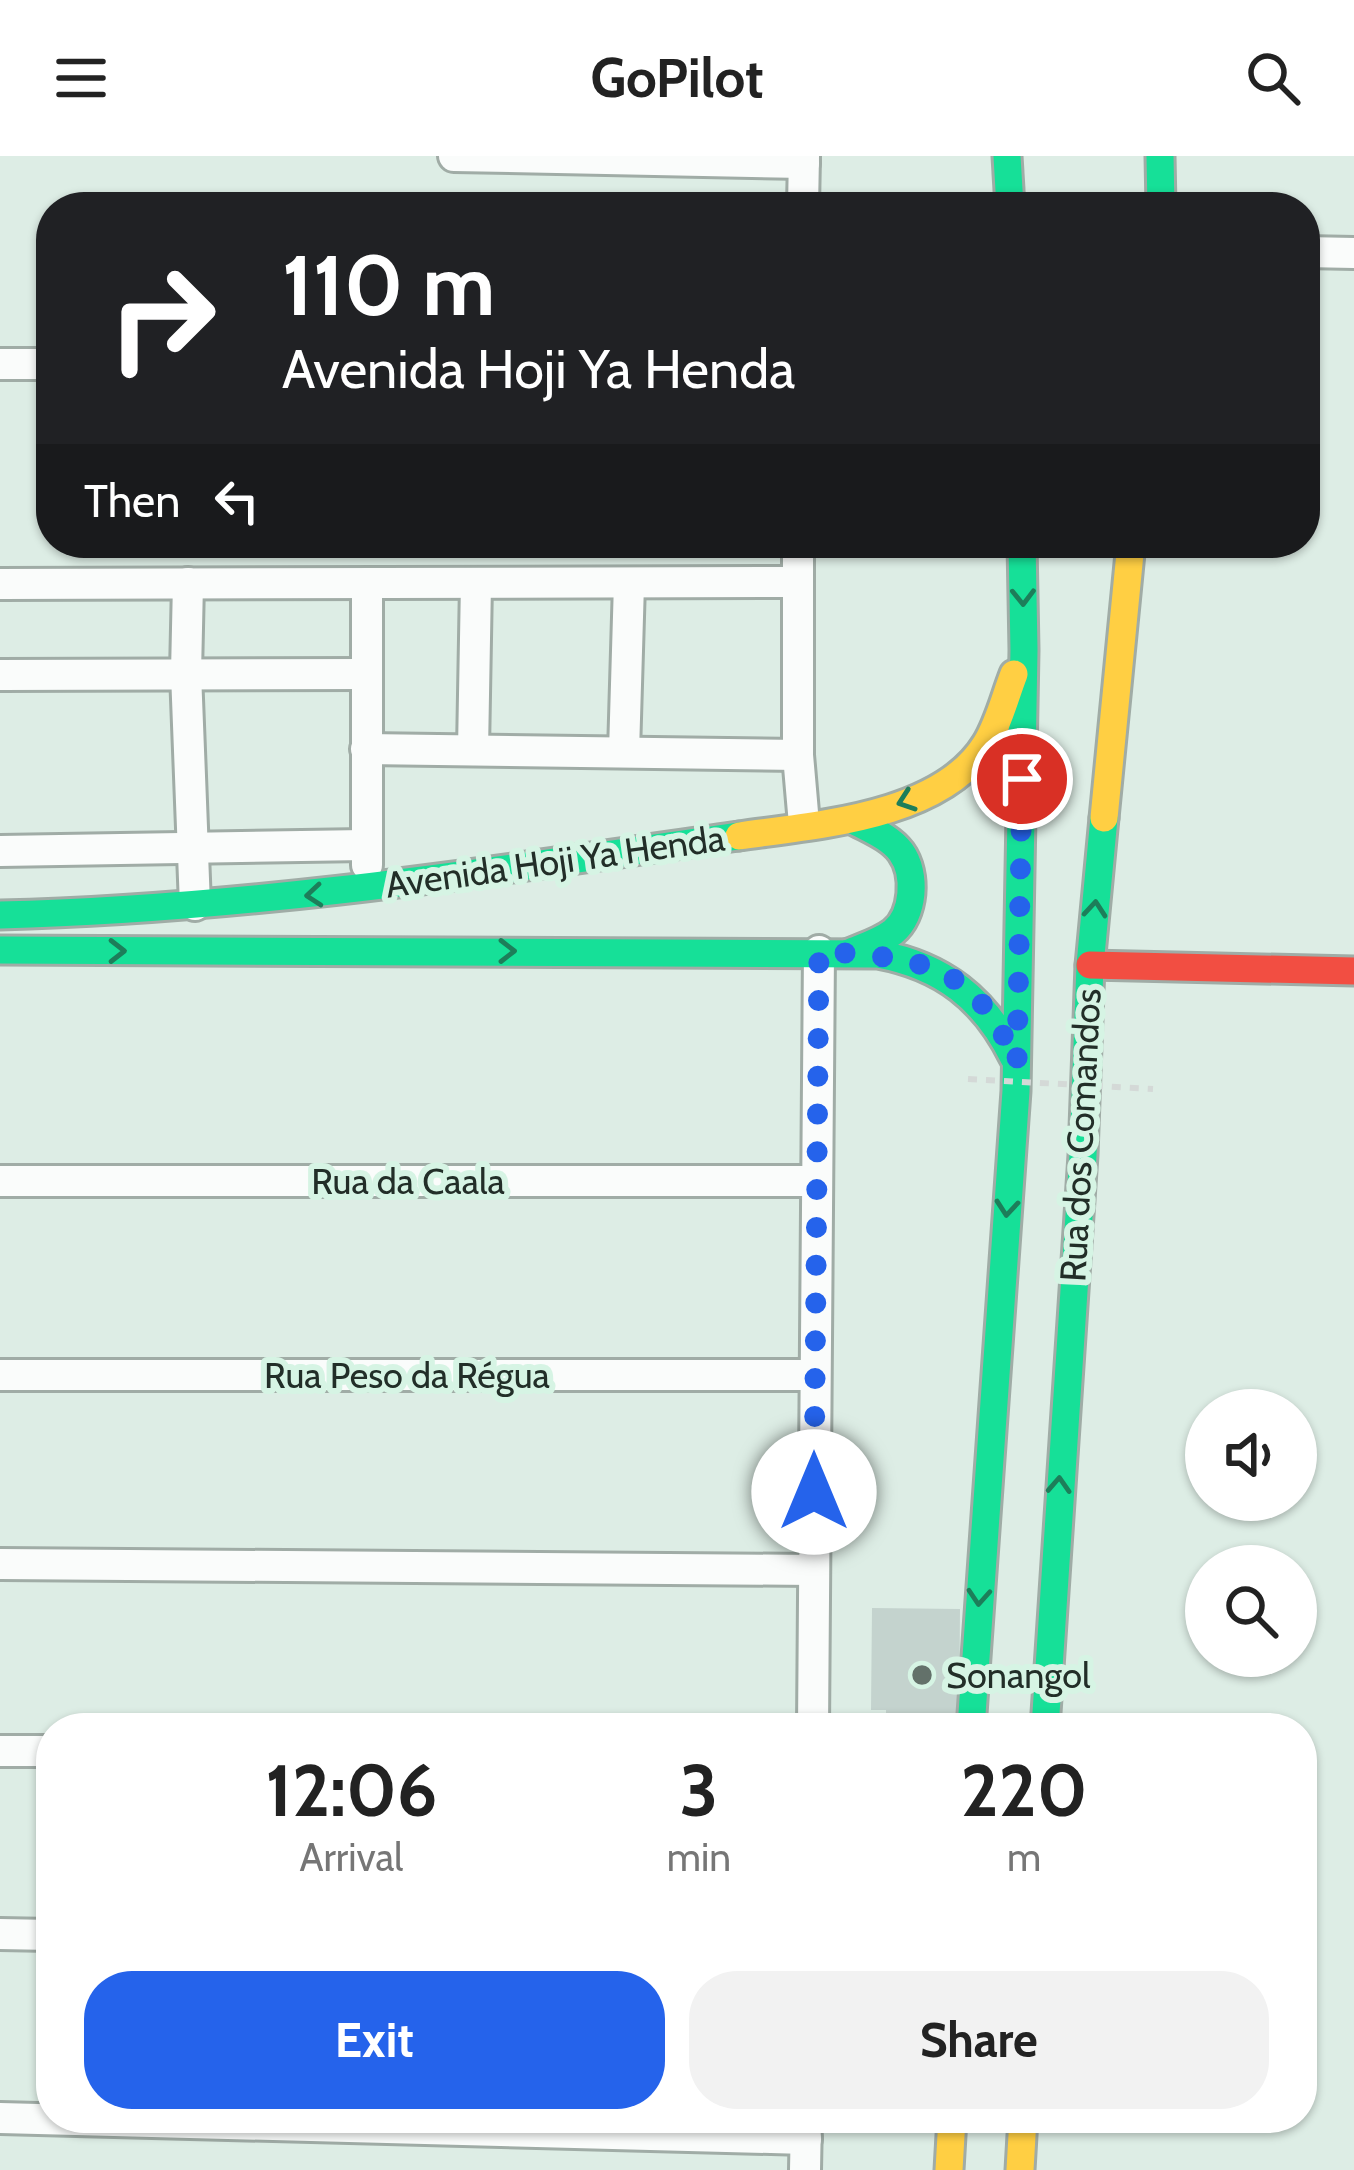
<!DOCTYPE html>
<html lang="en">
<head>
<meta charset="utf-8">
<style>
	body { margin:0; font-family:Cabin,sans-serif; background:#f2f2f2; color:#222; height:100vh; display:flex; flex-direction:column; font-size:45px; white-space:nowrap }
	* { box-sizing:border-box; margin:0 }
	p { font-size:39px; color:#767676 }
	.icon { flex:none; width:66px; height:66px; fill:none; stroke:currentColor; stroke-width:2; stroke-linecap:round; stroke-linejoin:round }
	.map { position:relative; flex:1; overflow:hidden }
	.sheet { position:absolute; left:36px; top:1557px; width:1281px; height:420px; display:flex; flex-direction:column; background:#fff; border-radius:48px; box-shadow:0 3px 9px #0004 }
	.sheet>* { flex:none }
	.guide { position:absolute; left:36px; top:36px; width:1284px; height:366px; border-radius:48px; box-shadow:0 3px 9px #0004; background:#202124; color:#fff; overflow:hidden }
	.controls { position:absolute; left:1185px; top:1233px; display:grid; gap:24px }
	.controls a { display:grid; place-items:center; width:132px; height:132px; border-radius:50%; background:#fff; box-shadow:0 3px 9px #0004; font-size:60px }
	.pin { position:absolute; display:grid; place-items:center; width:102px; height:102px; color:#fff; margin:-51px; border:6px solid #fff; border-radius:50%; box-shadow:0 3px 12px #0007 }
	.me { position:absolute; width:132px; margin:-66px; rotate:0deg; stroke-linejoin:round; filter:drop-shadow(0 0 9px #0008) }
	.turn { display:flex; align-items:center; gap:42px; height:252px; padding:0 48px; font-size:54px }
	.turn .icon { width:156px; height:156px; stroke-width:2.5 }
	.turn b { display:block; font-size:84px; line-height:102px }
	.then { display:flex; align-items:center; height:114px; padding:0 48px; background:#0003; gap:24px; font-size:45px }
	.eta { display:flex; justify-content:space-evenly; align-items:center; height:204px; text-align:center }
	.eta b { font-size:72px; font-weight:700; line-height:84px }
	.cta { display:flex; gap:24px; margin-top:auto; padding:24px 48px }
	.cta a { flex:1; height:138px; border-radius:48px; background:#2563eb; color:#fff; font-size:48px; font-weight:700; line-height:138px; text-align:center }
	.cta a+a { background:#f2f2f2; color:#222 }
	header { display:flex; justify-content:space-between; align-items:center; height:156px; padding:0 48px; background:#fff; font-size:54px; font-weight:700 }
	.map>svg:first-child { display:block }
	.building { fill:#c4d3ce }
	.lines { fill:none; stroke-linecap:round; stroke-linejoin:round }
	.street-casing { stroke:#a0aca6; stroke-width:36 }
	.fast-casing { stroke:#a0aca6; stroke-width:33 }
	.slow-casing { stroke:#a0aca6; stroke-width:33 }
	.jam-casing { stroke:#a0aca6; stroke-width:33 }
	.street { stroke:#fafcfb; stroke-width:30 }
	.fast { stroke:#16e098; stroke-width:27 }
	.slow { stroke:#ffcf43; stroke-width:27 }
	.jam { stroke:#f24e42; stroke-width:27 }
	.path-bridge { stroke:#d4d9d7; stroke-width:6; stroke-dasharray:9 9; stroke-linecap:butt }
	.oneway { stroke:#1d7e5a }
	.route { stroke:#2563eb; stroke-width:21; stroke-dasharray:0 37.8 }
	.poi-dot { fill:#63716a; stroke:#d6f4e4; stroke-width:4.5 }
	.labels { text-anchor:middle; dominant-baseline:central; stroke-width:12; stroke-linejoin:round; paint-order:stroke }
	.street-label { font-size:36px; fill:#222e28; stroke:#d6f4e4 }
	.poi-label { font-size:36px; fill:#222e28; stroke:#d6f4e4; text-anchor:start }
</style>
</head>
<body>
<header><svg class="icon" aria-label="menu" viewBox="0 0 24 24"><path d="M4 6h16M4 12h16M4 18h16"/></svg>GoPilot<svg class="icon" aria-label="search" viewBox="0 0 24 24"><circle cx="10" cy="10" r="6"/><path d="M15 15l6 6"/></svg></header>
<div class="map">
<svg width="1354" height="2014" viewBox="0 0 1354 2014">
	<rect width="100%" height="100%" fill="#ddede5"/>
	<!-- building -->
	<path class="building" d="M872 1452 960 1453 959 1572H886V1554H871Z"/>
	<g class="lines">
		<defs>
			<g id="street">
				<path d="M454 0 804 7"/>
				<path d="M803 51 804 0"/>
				<path d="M1305 96 1354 97"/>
				<path d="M0 208H51"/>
				<path d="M798 387V599L804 668"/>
				<path d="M188 427 186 517 195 749"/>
				<path d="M0 428 797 426"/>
				<path d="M0 519 367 518"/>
				<path d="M366 593 798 599"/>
				<path d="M473 594 476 427"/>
				<path d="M624 596 629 427"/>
				<path d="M0 695 365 689"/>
				<path d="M367 709V427"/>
				<path d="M0 1025H816"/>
				<path d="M0 1219H815"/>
				<path d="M0 1408 814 1414"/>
				<path d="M813 1572 819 795"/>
				<path d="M0 1595H51"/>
				<path d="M0 1778 51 1779"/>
				<path d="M0 1962 806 1983"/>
				<path d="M805 2014 806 1962"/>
			</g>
			<g id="fast">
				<path d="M1007 0 1010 51"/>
				<path d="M1160 0 1161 51"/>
				<path d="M0 759C249 753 493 715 739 680"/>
				<path d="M0 794 878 798C943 810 985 843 1014 902"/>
				<path d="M849 797C863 791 880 786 893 776 914 759 917 718 901 696 890 681 869 673 853 664"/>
				<path d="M971 1572 1016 935 1024 494 1022 387"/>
				<path d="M1045 1572 1083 999 1090 809 1104 662"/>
			</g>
			<g id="slow">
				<path d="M1104 662 1131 387"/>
				<path d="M739 680C816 669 941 661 986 588 999 567 1005 541 1014 518"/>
				<path d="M949 2014 952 1962"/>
				<path d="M1020 2014 1023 1962"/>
			</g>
			<path id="jam" d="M1090 809 1354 815"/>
		</defs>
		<!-- street casing -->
		<use href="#street" class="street-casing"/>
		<!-- fast casing -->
		<use href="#fast" class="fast-casing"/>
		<!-- slow casing -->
		<use href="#slow" class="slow-casing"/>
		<!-- jam casing -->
		<use href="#jam" class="jam-casing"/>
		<!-- street -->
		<use href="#street" class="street"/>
		<!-- fast -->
		<use href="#fast" class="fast"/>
		<!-- slow -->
		<use href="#slow" class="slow"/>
		<!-- jam -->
		<use href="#jam" class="jam"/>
		<!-- path-bridge -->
		<path class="path-bridge" d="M968 923 1153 933"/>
	</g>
	<!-- one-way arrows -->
	<defs><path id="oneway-chevron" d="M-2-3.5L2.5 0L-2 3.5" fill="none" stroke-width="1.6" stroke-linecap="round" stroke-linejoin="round" transform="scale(3)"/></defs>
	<g class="oneway">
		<use href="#oneway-chevron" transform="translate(1023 441) rotate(89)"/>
		<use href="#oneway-chevron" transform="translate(906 645) rotate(161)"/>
		<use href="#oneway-chevron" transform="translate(314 739) rotate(175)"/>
		<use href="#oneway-chevron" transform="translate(1095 753) rotate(-85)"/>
		<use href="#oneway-chevron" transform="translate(117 795)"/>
		<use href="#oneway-chevron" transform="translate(507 795)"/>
		<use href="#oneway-chevron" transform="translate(1007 1052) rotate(95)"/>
		<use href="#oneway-chevron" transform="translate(1059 1329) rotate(-87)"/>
		<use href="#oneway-chevron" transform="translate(979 1441) rotate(94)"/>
	</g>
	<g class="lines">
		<!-- route -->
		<path class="route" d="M814 1336 819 795C921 803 973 804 1017 908L1022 623"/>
	</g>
	<!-- markers -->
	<circle class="poi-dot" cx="922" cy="1519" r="12"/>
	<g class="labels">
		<!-- street labels -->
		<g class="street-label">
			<text transform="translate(555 705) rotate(-8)">Avenida Hoji Ya Henda</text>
			<text transform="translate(1080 979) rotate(-87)">Rua dos Comandos</text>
			<text x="408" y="1025">Rua da Caala</text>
			<text x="407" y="1219">Rua Peso da Régua</text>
		</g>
		<!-- poi labels -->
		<g class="poi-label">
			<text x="946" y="1519">Sonangol</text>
		</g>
	</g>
</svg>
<div class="controls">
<a><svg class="icon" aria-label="sound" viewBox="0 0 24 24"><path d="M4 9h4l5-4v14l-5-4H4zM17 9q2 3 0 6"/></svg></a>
<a><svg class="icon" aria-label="search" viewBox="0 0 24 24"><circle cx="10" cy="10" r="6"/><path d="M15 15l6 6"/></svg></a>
</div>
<div class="pin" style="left:1022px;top:623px;background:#d93025"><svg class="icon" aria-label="arrive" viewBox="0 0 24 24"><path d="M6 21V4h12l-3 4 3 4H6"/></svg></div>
<svg class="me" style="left:814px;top:1336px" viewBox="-20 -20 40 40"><circle r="19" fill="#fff"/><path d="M0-13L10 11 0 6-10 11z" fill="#2563eb"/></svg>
<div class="guide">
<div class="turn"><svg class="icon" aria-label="right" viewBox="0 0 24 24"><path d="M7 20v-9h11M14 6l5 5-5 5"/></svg><div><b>110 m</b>Avenida Hoji Ya Henda</div></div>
<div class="then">Then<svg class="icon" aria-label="left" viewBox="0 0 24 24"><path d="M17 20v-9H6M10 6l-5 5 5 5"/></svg></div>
</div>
<section class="sheet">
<div class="eta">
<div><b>12:06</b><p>Arrival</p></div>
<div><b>3</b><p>min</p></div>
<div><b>220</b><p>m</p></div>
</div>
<div class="cta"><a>Exit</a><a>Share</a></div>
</section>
</div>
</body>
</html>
